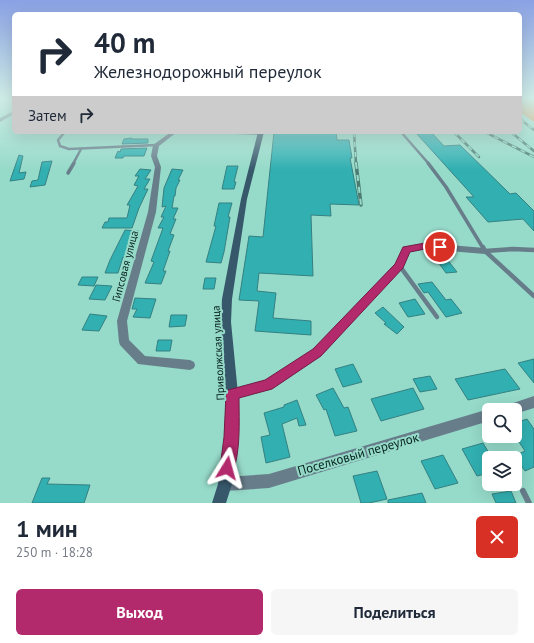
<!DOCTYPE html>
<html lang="ru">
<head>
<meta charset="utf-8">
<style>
	body { margin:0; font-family:"PT Sans",sans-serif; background:#f6f6f7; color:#1f2937; height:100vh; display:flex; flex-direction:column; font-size:15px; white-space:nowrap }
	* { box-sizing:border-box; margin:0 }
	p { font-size:13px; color:#747a83 }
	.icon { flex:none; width:22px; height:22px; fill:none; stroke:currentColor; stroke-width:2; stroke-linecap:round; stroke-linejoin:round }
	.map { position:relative; height:503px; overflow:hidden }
	.drawer { display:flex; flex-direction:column; background:#fff; flex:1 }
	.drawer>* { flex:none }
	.guide { position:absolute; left:12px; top:12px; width:510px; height:122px; border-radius:6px; box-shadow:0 4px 16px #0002; background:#fff; color:#1f2937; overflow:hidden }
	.fabs { position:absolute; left:482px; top:403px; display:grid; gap:8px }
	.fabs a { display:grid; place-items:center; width:40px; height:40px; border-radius:6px; background:#fff; box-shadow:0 4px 16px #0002; font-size:20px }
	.pin { position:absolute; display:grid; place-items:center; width:34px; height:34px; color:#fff; margin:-17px; border:2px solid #fff; border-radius:50%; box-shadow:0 1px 4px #0007 }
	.me { position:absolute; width:44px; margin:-22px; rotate:8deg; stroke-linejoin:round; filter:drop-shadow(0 0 3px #0008) }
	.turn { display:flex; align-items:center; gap:14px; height:84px; padding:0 16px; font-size:18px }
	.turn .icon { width:52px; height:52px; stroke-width:2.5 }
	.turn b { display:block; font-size:28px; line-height:34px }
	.then { display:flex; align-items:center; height:38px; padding:0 16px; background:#0003; gap:8px; font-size:15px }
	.round { display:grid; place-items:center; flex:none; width:42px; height:42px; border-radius:6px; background:#f6f6f7 }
	.overview { display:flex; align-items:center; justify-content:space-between; height:68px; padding:0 16px }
	h1 { font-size:24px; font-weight:800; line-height:30px }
	.action { display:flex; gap:8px; margin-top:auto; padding:8px 16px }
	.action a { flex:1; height:46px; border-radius:6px; background:#b32a6c; color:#fff; font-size:16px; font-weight:800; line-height:46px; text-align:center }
	.action a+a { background:#f6f6f7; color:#1f2937 }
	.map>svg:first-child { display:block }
	.green { fill:#dd8e52 }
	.building { fill:#31afb1; stroke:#358182 }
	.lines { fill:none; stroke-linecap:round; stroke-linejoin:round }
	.service-far3 { stroke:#677d8a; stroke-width:2.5 }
	.service-far2 { stroke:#677d8a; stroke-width:3.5 }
	.service-far1 { stroke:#677d8a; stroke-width:4.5 }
	.service { stroke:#677d8a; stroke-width:6 }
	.minor { fill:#677d8a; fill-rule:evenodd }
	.secondary { fill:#37576b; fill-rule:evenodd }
	.rail-far1-casing { stroke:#4c7c71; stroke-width:2.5 }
	.rail-casing { stroke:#4c7c71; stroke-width:3.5 }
	.rail-far1 { stroke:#96dac9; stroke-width:1.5; stroke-dasharray:5; stroke-linecap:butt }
	.rail { stroke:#96dac9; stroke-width:2; stroke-dasharray:6; stroke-linecap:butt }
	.route { fill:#b32a6c; stroke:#741b46 }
	.labels { text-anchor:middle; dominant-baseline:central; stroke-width:4; stroke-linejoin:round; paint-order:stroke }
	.street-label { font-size:11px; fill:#07241e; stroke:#96dac9 }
	.near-street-label { font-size:13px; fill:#07241e; stroke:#96dac9 }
</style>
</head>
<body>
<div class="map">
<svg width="534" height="503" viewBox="0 0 534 503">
	<rect width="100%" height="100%" fill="#96dac9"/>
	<!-- green -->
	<path class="green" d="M520 99H534V122L520 112Z"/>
	<!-- building -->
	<g class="building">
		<path d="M274 132H336L337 140H349L352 158H350L359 205 330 204 331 216 311 215 313 276 259 273 257 291 276 293 273 318 311 321V335L255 331 259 301 239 300 249 236 263 237Z"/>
		<path d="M431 132 444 146 460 145 510 194 516 193 534 211V231L523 219 488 222 466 197H474L416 133Z"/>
		<path d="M132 138V139H148V143L122 144 124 139Z"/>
		<path d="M147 148 144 156H124L123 158H115L118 151 120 152 121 149Z"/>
		<path d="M19 155 23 156 19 173 26 172 24 179 10 181Z"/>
		<path d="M52 161 45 185 30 187 32 181 38 180 42 162Z"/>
		<path d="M227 166H238L234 182H236L234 189H222Z"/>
		<path d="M140 169 151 170 145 179H150L144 189H148L139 208 132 228H102L105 222H108L109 218H127L130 205H127L138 186 134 185 139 176H135Z"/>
		<path d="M172 169 183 170 178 180H180L176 188 175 196H174L172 208H178L173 219H176L170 234 174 235 168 251H170L163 271H166L161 284 145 283 154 262 151 261 163 228H158L164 217H161L166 206 162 207 164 188Z"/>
		<path d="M219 203H232L228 217H230L224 252 221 263 206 262 216 226H214Z"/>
		<path d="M125 230 139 231 126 258 123 257 118 273H105L110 260Z"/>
		<path d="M446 258 457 272 446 273 436 259Z"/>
		<path d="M82 277H98L94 286 78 285Z"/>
		<path d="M205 278H216L214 289H203Z"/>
		<path d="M432 282 446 300 451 299 462 313 446 317 428 292 424 293 418 284Z"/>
		<path d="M96 285 112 286 105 300 89 299Z"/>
		<path d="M135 298 156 299 150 318 133 317 137 309H132Z"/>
		<path d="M415 299 425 314 408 317 399 303Z"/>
		<path d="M383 307 404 327 397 334 384 324 386 323 375 313Z"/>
		<path d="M90 314 107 316 99 331 82 330Z"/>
		<path d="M171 315H187L185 326 169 327Z"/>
		<path d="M158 340H172L170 351H156Z"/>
		<path d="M534 359V383L518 363Z"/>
		<path d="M353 364 362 382 343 387 335 369Z"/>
		<path d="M505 369 520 389 468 400 455 379Z"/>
		<path d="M430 376 437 389 420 392 413 379Z"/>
		<path d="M333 388 344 408 348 407 357 431 335 436 326 409 324 410 316 395Z"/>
		<path d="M413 388 424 409 381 421 371 399Z"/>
		<path d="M297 400 306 425 299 426 297 418 282 424 290 457 266 463 261 437 270 435 264 413 284 407V405Z"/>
		<path d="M527 419 534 429V467L525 471 514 456 525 451 515 436V423Z"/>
		<path d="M483 443 492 458H489V473L477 476 462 449Z"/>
		<path d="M443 455 458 483 435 489 421 461Z"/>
		<path d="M377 471 387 499 369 503H361L353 476Z"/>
		<path d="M42 478H50L47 484 90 485 84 503H32Z"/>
		<path d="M511 491 516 503H496L492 494Z"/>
		<path d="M422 493 426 503H388V500Z"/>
	</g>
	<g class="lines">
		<!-- service-far3 -->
		<g class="service-far3">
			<path d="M401 132 429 164"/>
			<path d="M64 133 58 140 60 146 69 149 156 145"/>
			<path d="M73 164 81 149"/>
		</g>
		<!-- service-far2 -->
		<g class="service-far2">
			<path d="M428 163 446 187 483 248"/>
			<path d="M68 173 74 163"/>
		</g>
		<!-- service-far1 -->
		<g class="service-far1">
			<path d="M483 247 485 251 534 296"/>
			<path d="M485 251 513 249 534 250"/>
			<path d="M399 265 437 317"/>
		</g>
		<!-- service -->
		<path class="service" d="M523 491 529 503"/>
		<!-- minor -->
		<g class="minor">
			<path d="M14 111V114L0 122V118Z"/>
			<path d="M171 132H177L159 146 157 156 161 167 156 212 127 321 129 340 145 356 190 360 194 362 195 365 194 368 190 370 138 364 120 345 119 342 117 321 148 212 155 167 151 156 153 145Z"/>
			<path d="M231 132H263L264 133 261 135 234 134Z"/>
			<path d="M425 243 485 248 489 251 485 254 425 249 409 252 402 267 321 356 272 389 232 399 228 398 226 394 228 390 266 380 313 350 396 263 403 248Z"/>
			<path d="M534 396V408L515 414V410H502L504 406Z"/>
			<path d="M489 409 491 410H489V421L269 488 225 491 220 489 218 484 220 479 225 477 269 474Z"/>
		</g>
		<!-- secondary -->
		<path class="secondary" d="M258 132H264L247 199 232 299 231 322 238 394 237 437 232 484 226 503H212L218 484 225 437 226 394 221 322 222 299 241 199Z"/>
		<defs>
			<g id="rail-far1">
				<path d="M520 119 534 130"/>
				<path d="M354 132 356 164"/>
				<path d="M454 132 479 157"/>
				<path d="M485 132 534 157"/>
				<path d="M511 132 534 151"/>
			</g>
			<path id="rail" d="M356 163 361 205"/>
		</defs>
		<!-- rail-far1 casing -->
		<use href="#rail-far1" class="rail-far1-casing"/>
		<!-- rail casing -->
		<use href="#rail" class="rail-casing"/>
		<!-- rail-far1 -->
		<use href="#rail-far1" class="rail-far1"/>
		<!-- rail -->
		<use href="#rail" class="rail"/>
	</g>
	<!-- sky -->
	<linearGradient id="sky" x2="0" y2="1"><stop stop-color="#8aa1e4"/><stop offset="0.58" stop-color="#d0eee7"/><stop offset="1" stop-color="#d0eee7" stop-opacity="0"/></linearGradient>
	<rect width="534" height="170" fill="url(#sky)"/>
	<!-- route -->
	<path class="route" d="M425 243 440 244 444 247 440 250 425 249 410 252 403 268 321 356 272 389 239 398C239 421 241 453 232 474L227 476 222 474 220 468 224 437 226 394 228 390 265 380 313 349 395 264 403 247Z"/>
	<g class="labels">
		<!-- street labels -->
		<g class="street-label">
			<text transform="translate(125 266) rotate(-75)">Гипсовая улица</text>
			<text transform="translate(218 353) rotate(-93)">Приволжская улица</text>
		</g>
		<!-- near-street labels -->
		<g class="near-street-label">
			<text transform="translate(358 454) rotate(-16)">Поселковый переулок</text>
		</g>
	</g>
</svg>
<div class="fabs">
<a><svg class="icon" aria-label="search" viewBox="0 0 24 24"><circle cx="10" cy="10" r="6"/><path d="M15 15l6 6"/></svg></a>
<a><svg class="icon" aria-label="layers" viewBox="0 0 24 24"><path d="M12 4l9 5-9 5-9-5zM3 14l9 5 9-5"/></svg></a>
</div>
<div class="pin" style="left:440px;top:247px;background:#d93025"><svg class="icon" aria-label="arrive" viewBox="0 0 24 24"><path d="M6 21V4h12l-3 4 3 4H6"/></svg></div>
<svg class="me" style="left:227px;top:468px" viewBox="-20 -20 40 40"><path d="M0-17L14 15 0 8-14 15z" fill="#b32a6c" stroke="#fff" stroke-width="4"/></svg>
<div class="guide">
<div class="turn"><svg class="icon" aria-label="right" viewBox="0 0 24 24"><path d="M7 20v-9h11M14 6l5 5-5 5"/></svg><div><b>40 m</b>Железнодорожный переулок</div></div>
<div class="then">Затем<svg class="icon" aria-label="right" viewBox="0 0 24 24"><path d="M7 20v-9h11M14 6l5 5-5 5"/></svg></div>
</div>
</div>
<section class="drawer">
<div class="overview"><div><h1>1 мин</h1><p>250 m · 18:28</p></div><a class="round" style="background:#d93025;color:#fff"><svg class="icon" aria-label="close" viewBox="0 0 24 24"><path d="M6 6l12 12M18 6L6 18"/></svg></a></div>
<div class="action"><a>Выход</a><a>Поделиться</a></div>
</section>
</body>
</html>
